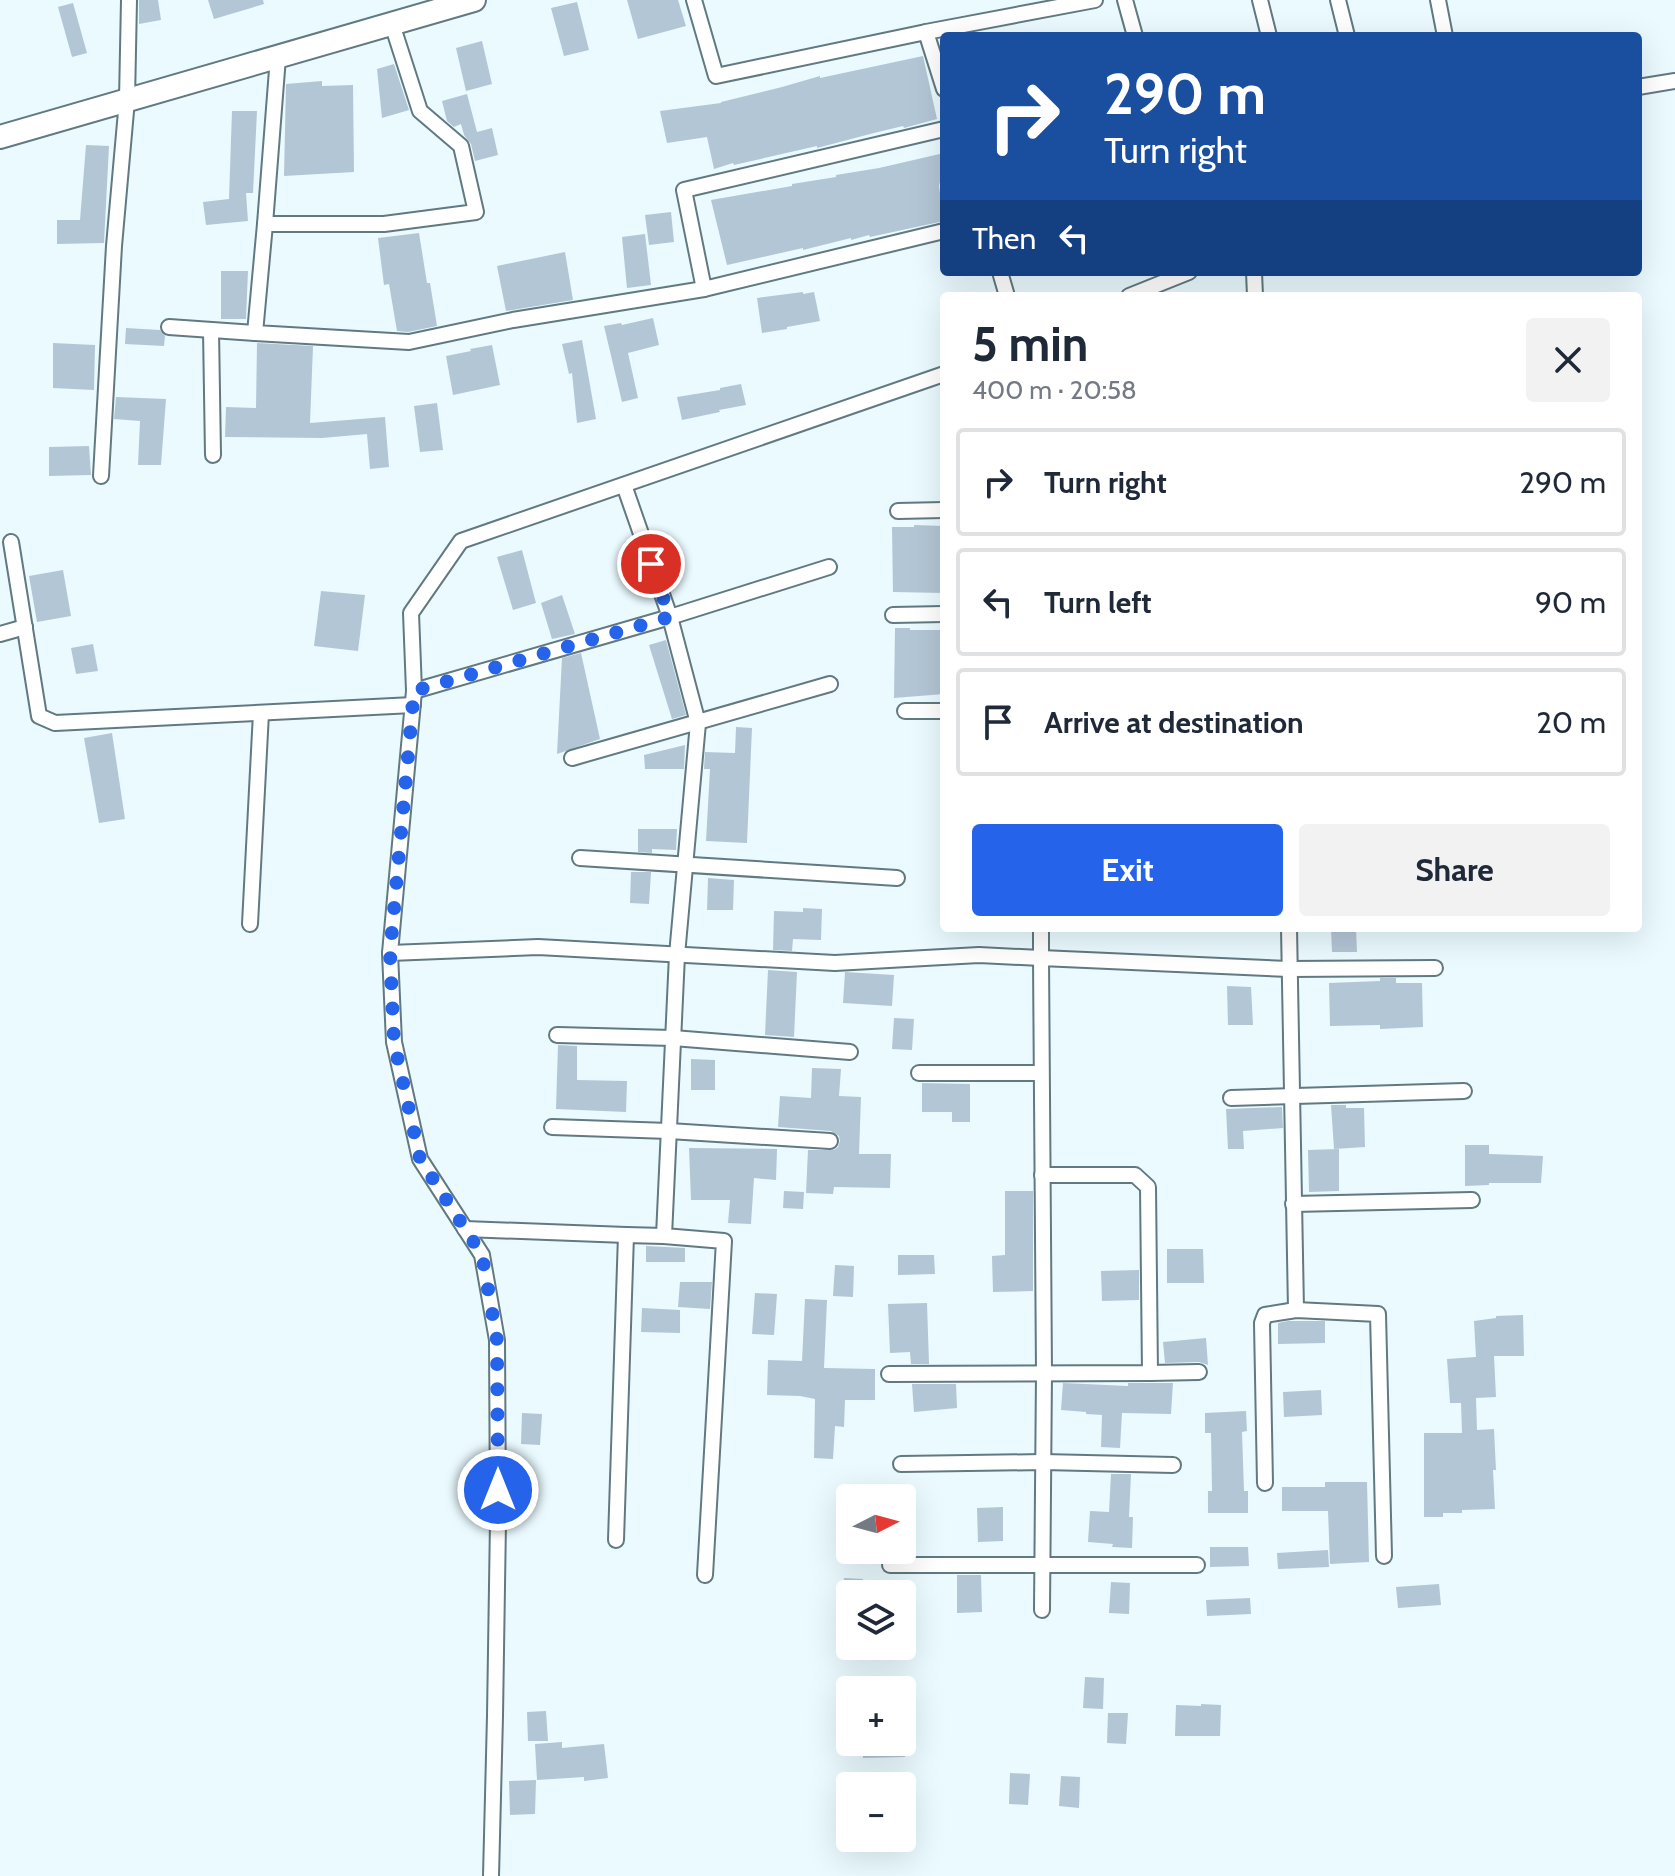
<!DOCTYPE html>
<html lang="en">
<head>
<meta charset="utf-8">
<style>
	body { margin:0; font-family:Cabin,sans-serif; background:#f2f2f3; color:#1f2937; height:100vh; display:flex; flex-direction:column; font-size:30px; white-space:nowrap }
	* { box-sizing:border-box; margin:0 }
	p { font-size:26px; color:#747a83 }
	.icon { flex:none; width:44px; height:44px; fill:none; stroke:currentColor; stroke-width:2; stroke-linecap:round; stroke-linejoin:round }
	.map { position:relative; flex:1; overflow:hidden }
	.drawer { position:absolute; left:940px; top:292px; width:702px; height:640px; display:flex; flex-direction:column; background:#fff; border-radius:8px; box-shadow:0 8px 32px #0002 }
	.drawer>* { flex:none }
	.hud { position:absolute; left:940px; top:32px; width:702px; height:244px; border-radius:8px; box-shadow:0 8px 32px #0002; background:#1a4fa0; color:#fff; overflow:hidden }
	.needle { width:52px; rotate:84deg }
	.buttons { position:absolute; left:836px; top:1484px; display:grid; gap:16px }
	.buttons a { display:grid; place-items:center; width:80px; height:80px; border-radius:8px; background:#fff; box-shadow:0 8px 32px #0002; font-size:40px }
	.pin { position:absolute; display:grid; place-items:center; width:68px; height:68px; color:#fff; margin:-34px; border:4px solid #fff; border-radius:50%; box-shadow:0 2px 8px #0007 }
	.me { position:absolute; width:88px; margin:-44px; rotate:0deg; stroke-linejoin:round; filter:drop-shadow(0 0 6px #0008) }
	.turn { display:flex; align-items:center; gap:28px; height:168px; padding:0 32px; font-size:36px }
	.turn .icon { width:104px; height:104px; stroke-width:2.5 }
	.turn b { display:block; font-size:56px; line-height:68px }
	.then { display:flex; align-items:center; height:76px; padding:0 32px; background:#0003; gap:16px; font-size:30px }
	.round { display:grid; place-items:center; flex:none; width:84px; height:84px; border-radius:8px; background:#f2f2f3 }
	.summary { display:flex; align-items:center; justify-content:space-between; height:136px; padding:0 32px }
	h1 { font-size:48px; font-weight:800; line-height:60px }
	.action { display:flex; gap:16px; margin-top:auto; padding:16px 32px }
	.action a { flex:1; height:92px; border-radius:8px; background:#2563eb; color:#fff; font-size:32px; font-weight:800; line-height:92px; text-align:center }
	.action a+a { background:#f2f2f3; color:#1f2937 }
	ul { padding:0; list-style:none }
	li { display:flex; align-items:center; gap:24px; height:108px; margin:0 16px 12px; padding:0 16px; border:4px solid #e0e1e3; border-radius:8px }
	li div { flex:1 }
	li b { display:block; font-size:30px }
	li em { font-style:normal }
	.map>svg:first-child { display:block }
	.building { fill:#b3c6d5 }
	.lines { fill:none; stroke-linecap:round; stroke-linejoin:round }
	.minor-casing { stroke:#617980; stroke-width:18 }
	.secondary-casing { stroke:#617980; stroke-width:26 }
	.minor { stroke:#fff; stroke-width:14 }
	.secondary { stroke:#fff; stroke-width:22 }
	.route { stroke:#2563eb; stroke-width:14; stroke-dasharray:0 25.2 }
</style>
</head>
<body>
<div class="map">
<svg width="1675" height="1876" viewBox="0 0 1675 1876">
	<rect width="100%" height="100%" fill="#eafaff"/>
	<!-- building -->
	<g class="building">
		<path d="M139 0H158L161 20 139 24Z"/>
		<path d="M208 0H263L264 4 214 19Z"/>
		<path d="M627 0H678L686 26 638 39Z"/>
		<path d="M577 2 589 50 564 56 551 8Z"/>
		<path d="M73 3 87 53 72 57 58 7Z"/>
		<path d="M482 41 492 84 466 91 456 48Z"/>
		<path d="M923 56 937 119 904 128 903 126 874 133 817 148V146L734 165 733 163 714 169 707 137 667 143 660 111 721 103V102L782 87 820 76V78Z"/>
		<path d="M394 64 409 110 382 118 377 69Z"/>
		<path d="M322 81V86L353 85 354 172 284 176 286 84Z"/>
		<path d="M467 94 477 132 492 128 498 155 475 161 471 144 464 135 461 124 454 127 447 121 442 101Z"/>
		<path d="M232 111H257L253 193H246L248 221 206 225 203 202 229 199Z"/>
		<path d="M86 145 109 146 104 243 57 244V220H80Z"/>
		<path d="M944 153V181L940 182 939 186 944 221 870 237 869 235 851 240V238L803 250V248L727 265 711 200 792 186V184L836 177V175L879 168Z"/>
		<path d="M671 212 674 242 649 245 645 215Z"/>
		<path d="M419 233 427 283H430L437 326 408 332 397 331 389 284 384 285 378 238Z"/>
		<path d="M645 234 651 285 627 288 622 237Z"/>
		<path d="M565 252 573 300 506 311 497 266Z"/>
		<path d="M221 271H248L246 319H221Z"/>
		<path d="M803 292V294L814 292 820 321 787 327V329L762 333 757 298Z"/>
		<path d="M653 318 659 345 628 353 638 398 622 402 604 326 621 323 622 325Z"/>
		<path d="M126 328 160 330 165 336 164 346 125 344Z"/>
		<path d="M582 340 596 419 577 423 572 373 569 374 562 344Z"/>
		<path d="M53 343 95 345 94 390 53 388Z"/>
		<path d="M257 343 313 346 310 423 385 417 389 467 370 469 367 434 322 438 225 437 226 407 256 408Z"/>
		<path d="M492 345 500 385 453 395 446 356 471 351 470 349Z"/>
		<path d="M741 384 746 405 719 410 720 412 682 420 677 397 720 390V388Z"/>
		<path d="M116 397 166 399 161 465H138L140 421 114 419Z"/>
		<path d="M437 403 443 450 420 452 414 406Z"/>
		<path d="M89 446 91 475 49 476V447Z"/>
		<path d="M914 525 944 526V593L893 592 892 527H914Z"/>
		<path d="M522 550 536 603 513 610 497 557Z"/>
		<path d="M63 570 71 616 37 622 29 576Z"/>
		<path d="M321 591 365 595 358 651 314 646Z"/>
		<path d="M562 595 575 634 552 639 541 603Z"/>
		<path d="M895 628H910V630H944V694L894 698Z"/>
		<path d="M666 640 686 715 672 719 649 645Z"/>
		<path d="M93 644 98 671 76 674 71 648Z"/>
		<path d="M581 653 600 739 557 754 562 658Z"/>
		<path d="M736 727 752 728 747 843 706 841 710 769H704L705 752 735 753Z"/>
		<path d="M112 733 125 819 99 823 84 738Z"/>
		<path d="M685 745 684 769H645L644 755Z"/>
		<path d="M638 829H677L676 850 652 849V853L638 852Z"/>
		<path d="M631 872H651L649 904 630 903Z"/>
		<path d="M708 878 734 880 733 910H707Z"/>
		<path d="M803 908 822 909 821 940 793 939 792 951 773 950 774 911 803 912Z"/>
		<path d="M1331 928H1356L1357 952H1332Z"/>
		<path d="M768 970 797 972 794 1037 765 1035Z"/>
		<path d="M845 972 894 975 892 1006 843 1003Z"/>
		<path d="M1380 978H1396V983H1422L1423 1027 1380 1029V1025L1330 1026 1329 983 1380 981Z"/>
		<path d="M1227 986 1251 987 1253 1025H1228Z"/>
		<path d="M894 1018 914 1019 912 1050 892 1049Z"/>
		<path d="M558 1045 577 1046V1080L627 1081 626 1112 556 1109Z"/>
		<path d="M691 1059 715 1060V1090H691Z"/>
		<path d="M812 1068 841 1069 839 1096 861 1097 859 1154H891L890 1188 834 1187 833 1194 806 1193 808 1150H834L838 1147 840 1141 839 1136 831 1131 778 1127 780 1096 811 1098Z"/>
		<path d="M922 1083 970 1084V1122H952V1112H922Z"/>
		<path d="M1331 1105H1346V1108H1364L1365 1147 1334 1149Z"/>
		<path d="M1282 1107 1283 1128 1243 1131 1244 1149H1228L1226 1109Z"/>
		<path d="M1465 1145H1489V1154L1543 1156 1541 1183H1489V1185L1465 1186Z"/>
		<path d="M689 1148 777 1149 776 1180 754 1178 751 1224 728 1223 730 1200H691Z"/>
		<path d="M1339 1149V1191L1309 1192 1308 1150Z"/>
		<path d="M784 1191 804 1192 803 1209 783 1208Z"/>
		<path d="M1005 1191H1033V1291L993 1292 992 1256 1005 1255Z"/>
		<path d="M646 1246 685 1248V1262H646Z"/>
		<path d="M1167 1249H1203L1204 1283H1167Z"/>
		<path d="M898 1255H934L935 1274 898 1275Z"/>
		<path d="M835 1265 854 1266 853 1297 833 1296Z"/>
		<path d="M1139 1270V1300L1102 1301 1101 1271Z"/>
		<path d="M680 1282H712L710 1309 678 1307Z"/>
		<path d="M755 1293 777 1294 774 1335 752 1334Z"/>
		<path d="M805 1299 827 1300 824 1368 875 1369V1400H845L844 1427 835 1426 833 1459 814 1458 815 1399 800 1396 767 1395 768 1360 802 1361Z"/>
		<path d="M927 1303 929 1364H911L910 1352 890 1353 888 1304Z"/>
		<path d="M642 1308 680 1310V1333L641 1332Z"/>
		<path d="M1523 1315 1524 1356H1494L1496 1397 1476 1398 1477 1430 1494 1429 1496 1470H1493L1495 1509 1462 1510V1513H1443V1517H1424V1433H1462L1461 1403H1450L1447 1359 1476 1357 1474 1321 1496 1318V1316Z"/>
		<path d="M1288 1321H1325V1343L1278 1344V1323Z"/>
		<path d="M1206 1338 1208 1365 1199 1362 1165 1363 1163 1342Z"/>
		<path d="M1063 1383 1128 1386V1383H1173L1171 1414 1122 1413 1120 1448 1101 1447 1102 1415 1086 1414V1412L1061 1410Z"/>
		<path d="M912 1384H956L957 1408 914 1412Z"/>
		<path d="M1321 1390 1322 1415 1284 1417 1283 1392Z"/>
		<path d="M1246 1411 1247 1431 1242 1432 1244 1491H1248V1513H1208V1491H1212L1211 1433H1205V1413Z"/>
		<path d="M522 1413 542 1414 540 1445 521 1444Z"/>
		<path d="M1111 1474H1131L1129 1517H1133L1132 1548 1112 1547 1113 1544 1088 1542 1090 1511 1109 1512Z"/>
		<path d="M1325 1482H1367L1369 1562 1330 1564 1328 1511H1282V1487H1325Z"/>
		<path d="M1003 1507V1541L978 1542 977 1508Z"/>
		<path d="M1210 1547H1248L1249 1566 1210 1567Z"/>
		<path d="M1328 1550 1329 1567 1278 1569 1277 1553Z"/>
		<path d="M957 1575H981L982 1612 957 1613Z"/>
		<path d="M844 1578 863 1579 862 1594H843Z"/>
		<path d="M1111 1582 1130 1583 1129 1614 1109 1613Z"/>
		<path d="M1439 1584 1441 1605 1398 1608 1396 1587Z"/>
		<path d="M1250 1598 1251 1614 1207 1616 1206 1600Z"/>
		<path d="M1085 1677 1104 1678 1103 1709 1083 1708Z"/>
		<path d="M1201 1704 1221 1705 1220 1736H1175L1176 1705 1201 1706Z"/>
		<path d="M546 1711 548 1741H528L527 1712Z"/>
		<path d="M1108 1713H1128L1126 1744 1107 1743Z"/>
		<path d="M562 1742V1748L604 1744 608 1778 584 1781V1777L537 1780 535 1744Z"/>
		<path d="M863 1742H905V1757L863 1758Z"/>
		<path d="M1010 1773 1030 1774 1028 1805 1009 1804Z"/>
		<path d="M1061 1776 1080 1777 1079 1808 1059 1806Z"/>
		<path d="M536 1780 535 1814 510 1815 509 1781Z"/>
	</g>
	<g class="lines">
		<defs>
			<g id="minor">
				<path d="M694 0 716 76 926 32 944 89"/>
				<path d="M1125 0 1135 36"/>
				<path d="M1260 0 1269 36"/>
				<path d="M1338 0 1347 36"/>
				<path d="M1438 0 1445 36"/>
				<path d="M392 24 420 111 461 146 476 212 384 224H265L255 333 409 342 513 320 704 289"/>
				<path d="M926 32 1095 0"/>
				<path d="M1638 87 1675 81"/>
				<path d="M944 129 684 190 704 289 944 231"/>
				<path d="M265 224 278 57"/>
				<path d="M1000 272 1007 296"/>
				<path d="M1254 272 1255 296"/>
				<path d="M1129 296 1189 272"/>
				<path d="M169 327 255 333"/>
				<path d="M211 330 213 455"/>
				<path d="M101 476 114 246 127 100 129 0"/>
				<path d="M898 511 944 510"/>
				<path d="M11 542 39 716 55 723 413 705"/>
				<path d="M893 615 944 614"/>
				<path d="M0 634 25 627"/>
				<path d="M414 691 670 617 624 485"/>
				<path d="M905 711H944"/>
				<path d="M572 758 830 684"/>
				<path d="M580 858 897 878"/>
				<path d="M250 924 261 713"/>
				<path d="M1289 928 1296 1310"/>
				<path d="M390 953 538 947 835 963 979 955 1041 958V928"/>
				<path d="M557 1035 673 1038 850 1052"/>
				<path d="M919 1073H1041"/>
				<path d="M1231 1098 1464 1091"/>
				<path d="M552 1127 669 1131 830 1141"/>
				<path d="M1293 1204 1472 1200"/>
				<path d="M465 1229 626 1235"/>
				<path d="M1150 1373 1199 1372"/>
				<path d="M889 1374 1150 1373 1148 1187 1135 1175H1042"/>
				<path d="M901 1464 1043 1462 1173 1465"/>
				<path d="M1265 1483 1262 1323 1265 1315 1296 1310 1378 1314 1384 1556"/>
				<path d="M616 1540 626 1235 664 1236"/>
				<path d="M890 1565H1197"/>
				<path d="M705 1575 724 1241 664 1236 677 955 698 723 670 617 829 567"/>
				<path d="M1042 1610 1044 1373 1041 958 1289 969 1435 968"/>
				<path d="M491 1876 495 1716 498 1521 497 1340 482 1255 420 1159 394 1042 390 953 414 691 411 613 461 541 944 374"/>
			</g>
			<path id="secondary" d="M0 137 474 0"/>
		</defs>
		<!-- minor casing -->
		<use href="#minor" class="minor-casing"/>
		<!-- secondary casing -->
		<use href="#secondary" class="secondary-casing"/>
		<!-- minor -->
		<use href="#minor" class="minor"/>
		<!-- secondary -->
		<use href="#secondary" class="secondary"/>
	</g>
	<g class="lines">
		<!-- route -->
		<path class="route" d="M498 1490 497 1340 482 1255 420 1159 394 1042 390 953 414 691 670 617 651 564"/>
	</g>
</svg>
<div class="buttons">
<a><svg class="needle" viewBox="-14 -14 28 28"><path d="M0-13l5 13h-10z" fill="#e53935"/><path d="M0 13l5-13h-10z" fill="#747a83"/></svg></a>
<a><svg class="icon" aria-label="layers" viewBox="0 0 24 24"><path d="M12 4l9 5-9 5-9-5zM3 14l9 5 9-5"/></svg></a>
<a>+</a>
<a>−</a>
</div>
<div class="pin" style="left:651px;top:564px;background:#d93025"><svg class="icon" aria-label="arrive" viewBox="0 0 24 24"><path d="M6 21V4h12l-3 4 3 4H6"/></svg></div>
<svg class="me" style="left:498px;top:1490px" viewBox="-20 -20 40 40"><circle r="17" fill="#2563eb" stroke="#fff" stroke-width="3"/><path d="M0-11L8 9 0 5-8 9z" fill="#fff"/></svg>
<div class="hud">
<div class="turn"><svg class="icon" aria-label="right" viewBox="0 0 24 24"><path d="M7 20v-9h11M14 6l5 5-5 5"/></svg><div><b>290 m</b>Turn right</div></div>
<div class="then">Then<svg class="icon" aria-label="left" viewBox="0 0 24 24"><path d="M17 20v-9H6M10 6l-5 5 5 5"/></svg></div>
</div>
<section class="drawer">
<div class="summary"><div><h1>5 min</h1><p>400 m · 20:58</p></div><a class="round"><svg class="icon" aria-label="close" viewBox="0 0 24 24"><path d="M6 6l12 12M18 6L6 18"/></svg></a></div>
<ul>
<li><svg class="icon" aria-label="right" viewBox="0 0 24 24"><path d="M7 20v-9h11M14 6l5 5-5 5"/></svg><div><b>Turn right</b></div><em>290 m</em></li>
<li><svg class="icon" aria-label="left" viewBox="0 0 24 24"><path d="M17 20v-9H6M10 6l-5 5 5 5"/></svg><div><b>Turn left</b></div><em>90 m</em></li>
<li><svg class="icon" aria-label="arrive" viewBox="0 0 24 24"><path d="M6 21V4h12l-3 4 3 4H6"/></svg><div><b>Arrive at destination</b></div><em>20 m</em></li>
</ul>
<div class="action"><a>Exit</a><a>Share</a></div>
</section>
</div>
</body>
</html>
